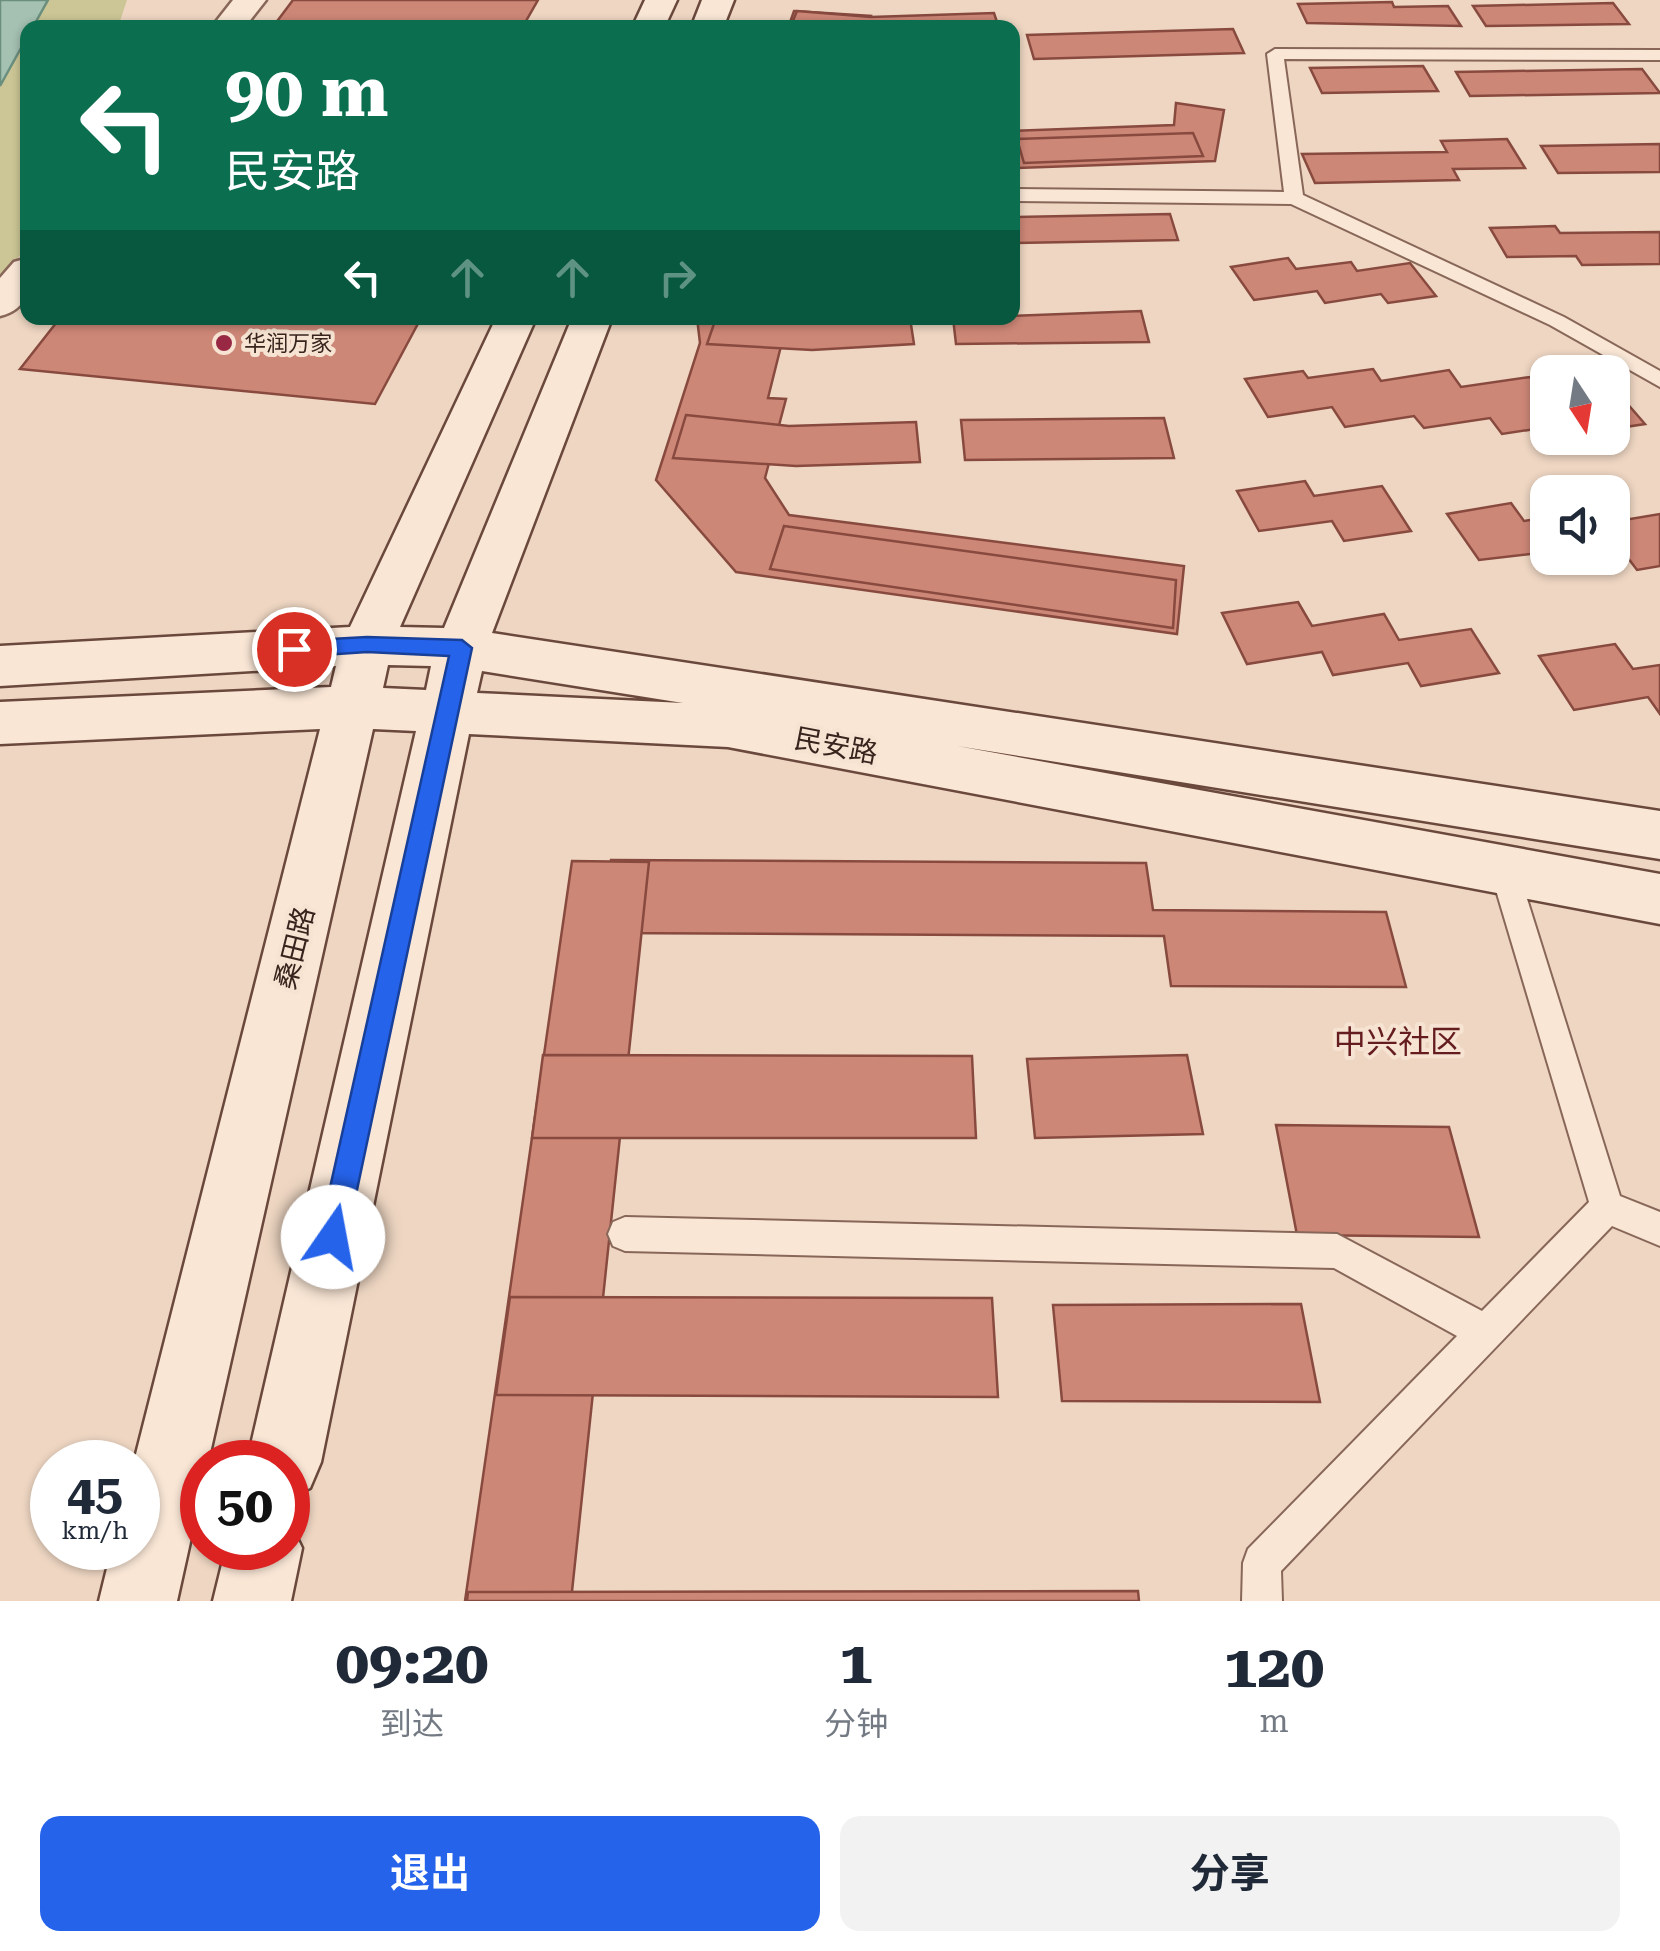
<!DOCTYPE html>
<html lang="zh">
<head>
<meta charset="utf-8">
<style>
	body { margin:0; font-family:"Roboto Serif","Noto Sans SC",serif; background:#f2f2f3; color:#1f2937; height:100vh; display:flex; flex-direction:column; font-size:38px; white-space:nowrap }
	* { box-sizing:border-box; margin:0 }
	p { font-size:32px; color:#747a83 }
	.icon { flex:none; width:55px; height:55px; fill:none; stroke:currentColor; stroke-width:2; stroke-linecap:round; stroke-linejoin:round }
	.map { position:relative; height:1601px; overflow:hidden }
	.drawer { display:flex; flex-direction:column; background:#fff; flex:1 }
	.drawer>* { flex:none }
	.banner { position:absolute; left:20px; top:20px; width:1000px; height:305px; border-radius:20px; box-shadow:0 2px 8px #0004; background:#0b6e4f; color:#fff; overflow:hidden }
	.needle { width:65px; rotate:168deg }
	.fabs { position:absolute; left:1530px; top:355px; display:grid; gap:20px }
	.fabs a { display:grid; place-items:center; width:100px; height:100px; border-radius:20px; background:#fff; box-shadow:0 2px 8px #0004; font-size:50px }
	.speed { position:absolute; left:30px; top:1440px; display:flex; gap:20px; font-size:50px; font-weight:700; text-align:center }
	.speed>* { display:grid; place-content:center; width:130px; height:130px; border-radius:50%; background:#fff; box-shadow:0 2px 8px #0004; line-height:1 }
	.speed small { font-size:25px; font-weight:400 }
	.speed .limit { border:15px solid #d22; background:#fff; color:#111 }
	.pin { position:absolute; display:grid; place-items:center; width:85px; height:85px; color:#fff; margin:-42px; border:5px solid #fff; border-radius:50%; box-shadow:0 2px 10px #0007 }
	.me { position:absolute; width:110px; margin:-55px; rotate:12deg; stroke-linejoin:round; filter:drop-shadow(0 0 8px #0008) }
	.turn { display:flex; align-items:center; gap:35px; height:210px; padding:0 40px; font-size:45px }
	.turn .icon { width:130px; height:130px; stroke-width:2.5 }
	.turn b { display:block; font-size:70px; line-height:85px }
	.lanes { display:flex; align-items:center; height:95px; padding:0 40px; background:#0003; justify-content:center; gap:50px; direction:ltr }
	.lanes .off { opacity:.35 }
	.eta { display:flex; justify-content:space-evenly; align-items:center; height:170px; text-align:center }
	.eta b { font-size:60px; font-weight:700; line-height:70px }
	.primary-button { display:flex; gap:20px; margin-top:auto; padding:20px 40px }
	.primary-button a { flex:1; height:115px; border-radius:20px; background:#2563eb; color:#fff; font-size:40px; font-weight:700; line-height:115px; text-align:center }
	.primary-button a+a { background:#f2f2f3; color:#1f2937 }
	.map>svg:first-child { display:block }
	.green { fill:#ccc696 }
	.water { fill:#a4c1b2; stroke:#6b8f7e; stroke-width:2.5 }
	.building { fill:#cd8777; stroke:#884a3f; stroke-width:2.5 }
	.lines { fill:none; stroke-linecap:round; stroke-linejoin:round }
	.service-casing { stroke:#886759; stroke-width:4 }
	.minor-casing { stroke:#886759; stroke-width:5 }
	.secondary-casing { stroke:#6a483c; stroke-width:5 }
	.service { fill:#f9e6d5; fill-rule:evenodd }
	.minor { fill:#f9e6d5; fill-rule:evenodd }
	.secondary { fill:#f9e6d5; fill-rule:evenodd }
	.route { fill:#2563eb; stroke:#184099; stroke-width:2.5 }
	.poi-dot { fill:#982844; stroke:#f6e3d2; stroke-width:4 }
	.labels { text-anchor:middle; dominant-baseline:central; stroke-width:8; stroke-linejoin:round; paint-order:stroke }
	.far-poi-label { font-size:22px; fill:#38241d; stroke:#f6e3d2; text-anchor:start }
	.street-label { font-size:28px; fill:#38241d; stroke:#f6e3d2 }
	.quarter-label { font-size:32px; fill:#651c1f; stroke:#f6e3d2 }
</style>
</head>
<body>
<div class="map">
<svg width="1660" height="1601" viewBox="0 0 1660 1601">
	<rect width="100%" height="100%" fill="#eed6c2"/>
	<!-- green -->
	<g class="green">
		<path d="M48 0H127L118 27H33Z"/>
		<path d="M27 37V247L0 279V86Z"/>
	</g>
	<!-- water -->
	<path class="water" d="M0 0H48L33 27 28 28 27 37 0 86Z"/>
	<!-- building -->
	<g class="building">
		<path d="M293 0H538L522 28H272Z"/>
		<path d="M1392 2 1394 7 1448 6 1461 26 1307 23 1298 4Z"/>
		<path d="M1613 3 1629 24 1486 26 1473 6Z"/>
		<path d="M794 11 871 16 868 28H788Z"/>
		<path d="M797 11 871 17 994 13 999 28H790Z"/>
		<path d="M1233 29 1244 53 1034 59 1027 35Z"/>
		<path d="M1423 66 1438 91 1322 93 1310 68Z"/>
		<path d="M1642 69 1660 93 1470 96 1456 72Z"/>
		<path d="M1176 103 1224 110 1215 161 1018 168 1012 131 1174 125Z"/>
		<path d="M1193 133 1203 156 1024 163 1017 139Z"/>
		<path d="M1507 139 1525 168 1453 169 1459 180 1315 183 1302 154 1447 152 1441 141Z"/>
		<path d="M1660 144V172L1558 173 1541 146Z"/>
		<path d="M1170 214 1178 240 1012 243V217Z"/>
		<path d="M1555 226 1560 233 1660 232V264L1582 265 1576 256 1507 257 1490 228Z"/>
		<path d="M1288 258 1296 269 1351 262 1357 271 1410 263 1436 296 1388 303 1381 294 1325 303 1317 291 1254 300 1231 267Z"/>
		<path d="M1141 311 1149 342 956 344 953 318Z"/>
		<path d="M60 318H421L375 404 20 369Z"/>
		<path d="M697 318H788L768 398 786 399 765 478 789 515 1184 566 1177 634 736 572 656 480 700 343Z"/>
		<path d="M716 318H910L914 344 812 350 707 344Z"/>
		<path d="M1373 369 1381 381 1449 370 1461 387 1530 377 1538 388 1548 386V427L1502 434 1490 418 1424 428 1414 416 1345 427 1332 407 1268 417 1245 379 1303 371 1308 378Z"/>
		<path d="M1612 386 1645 424 1612 429Z"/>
		<path d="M686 415 789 426 916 422 920 462 796 466 673 458Z"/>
		<path d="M1164 418 1174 458 965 460 961 420Z"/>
		<path d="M1305 481 1314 496 1382 486 1411 531 1344 541 1332 521 1259 531 1237 491Z"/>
		<path d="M1511 503 1524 521 1548 517V552L1479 560 1447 514Z"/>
		<path d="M1660 514V566L1637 570 1625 554 1612 557V522Z"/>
		<path d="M784 526 1176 580 1173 628 770 569Z"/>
		<path d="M1298 602 1312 626 1384 614 1399 640 1471 629 1499 673 1421 686 1408 663 1333 675 1322 652 1247 664 1222 613Z"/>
		<path d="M1615 644 1633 669 1660 665V714L1648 697 1574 710 1539 656Z"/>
		<path d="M611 860 1146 863 1153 910 1386 912 1406 987 1171 986 1164 936 602 933Z"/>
		<path d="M572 861 649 862 571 1601H465Z"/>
		<path d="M543 1055 972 1056 976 1138H532Z"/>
		<path d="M1187 1055 1203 1134 1035 1138 1027 1059Z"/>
		<path d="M1276 1125 1449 1127 1479 1237 1297 1235Z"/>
		<path d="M510 1297 992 1298 998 1397 496 1395Z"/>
		<path d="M1301 1304 1320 1402 1062 1401 1053 1305Z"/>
		<path d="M1138 1591 1139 1601H467L468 1592Z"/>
	</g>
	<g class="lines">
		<defs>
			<g id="service">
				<path d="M1275 49 1660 50V60L1284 59 1303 195 1564 317 1660 371V387L1550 325 1291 204 1012 201V189L1284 192 1267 54Z"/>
				<path d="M1504 858 1514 861 1518 870 1620 1196 1660 1212V1246L1612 1226 1281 1571 1282 1601H1242L1243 1563 1248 1549 1457 1336 1334 1268 625 1251 613 1246 608 1234 613 1222 625 1217 1337 1234 1482 1311 1589 1202 1490 870 1494 861Z"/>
			</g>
			<g id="minor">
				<path d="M233 0H266L244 28H211Z"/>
				<path d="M28 258C28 285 31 309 0 316V278L14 262Z"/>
			</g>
			<g id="secondary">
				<path d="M645 0H677L664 28H632Z"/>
				<path d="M702 0H734L723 28H691Z"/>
				<path d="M496 318H536L400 627 444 628 572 318H612L492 633 1660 811V859L957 746 1660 874V924L728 747 469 734 321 1462 310 1488 288 1498V1462H247L416 731 373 729 208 1462H202V1488L177 1601H99L112 1548H138L134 1462 320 729 0 744V702L331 687 336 666 0 686V646L350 627ZM388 665 431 666 426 690 383 688ZM482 671 683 703 477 693Z"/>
				<path d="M288 1519 302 1548 291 1601H213L226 1548H288Z"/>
			</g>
		</defs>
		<!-- service casing -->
		<use href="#service" class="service-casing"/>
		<!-- minor casing -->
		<use href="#minor" class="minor-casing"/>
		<!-- secondary casing -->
		<use href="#secondary" class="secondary-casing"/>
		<!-- service -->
		<use href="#service" class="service"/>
		<!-- minor -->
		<use href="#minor" class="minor"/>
		<!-- secondary -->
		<use href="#secondary" class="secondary"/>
	</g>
	<!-- route -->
	<path class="route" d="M367 637 462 640 472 648 347 1237 343 1247 333 1251 323 1247 319 1237 449 656 367 652 294 657 283 649 294 641Z"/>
	<!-- markers -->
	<circle class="poi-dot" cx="224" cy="343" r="10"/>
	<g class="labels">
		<!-- far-poi labels -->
		<g class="far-poi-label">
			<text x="244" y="343">华润万家</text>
		</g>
		<!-- street labels -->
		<g class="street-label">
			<text transform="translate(836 746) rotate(11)">民安路</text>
			<text transform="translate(295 948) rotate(-76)">桑田路</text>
		</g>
		<!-- quarter labels -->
		<g class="quarter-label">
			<text x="1398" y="1042">中兴社区</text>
		</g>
	</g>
</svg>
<div class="fabs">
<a><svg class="needle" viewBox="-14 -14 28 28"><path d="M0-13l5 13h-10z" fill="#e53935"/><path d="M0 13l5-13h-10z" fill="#747a83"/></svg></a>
<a><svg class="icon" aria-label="sound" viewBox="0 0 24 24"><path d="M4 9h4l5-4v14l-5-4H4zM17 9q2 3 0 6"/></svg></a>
</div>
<div class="speed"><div>45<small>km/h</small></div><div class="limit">50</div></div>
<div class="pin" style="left:294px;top:649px;background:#d93025"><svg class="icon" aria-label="arrive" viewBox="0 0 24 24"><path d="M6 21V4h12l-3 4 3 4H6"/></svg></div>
<svg class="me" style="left:333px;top:1237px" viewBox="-20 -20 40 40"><circle r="19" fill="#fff"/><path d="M0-13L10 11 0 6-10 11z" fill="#2563eb"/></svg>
<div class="banner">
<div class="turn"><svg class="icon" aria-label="left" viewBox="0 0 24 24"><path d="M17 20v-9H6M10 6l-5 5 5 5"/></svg><div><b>90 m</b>民安路</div></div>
<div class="lanes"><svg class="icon" aria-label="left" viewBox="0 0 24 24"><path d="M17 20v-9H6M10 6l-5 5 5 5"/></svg><svg class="icon off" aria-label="ahead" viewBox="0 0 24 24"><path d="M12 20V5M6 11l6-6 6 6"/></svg><svg class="icon off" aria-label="ahead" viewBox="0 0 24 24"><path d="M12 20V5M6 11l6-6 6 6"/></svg><svg class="icon off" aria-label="right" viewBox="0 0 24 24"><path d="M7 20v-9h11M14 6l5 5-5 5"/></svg></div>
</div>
</div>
<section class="drawer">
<div class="eta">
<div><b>09:20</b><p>到达</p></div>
<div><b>1</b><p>分钟</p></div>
<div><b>120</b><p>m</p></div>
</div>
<div class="primary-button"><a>退出</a><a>分享</a></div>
</section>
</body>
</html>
